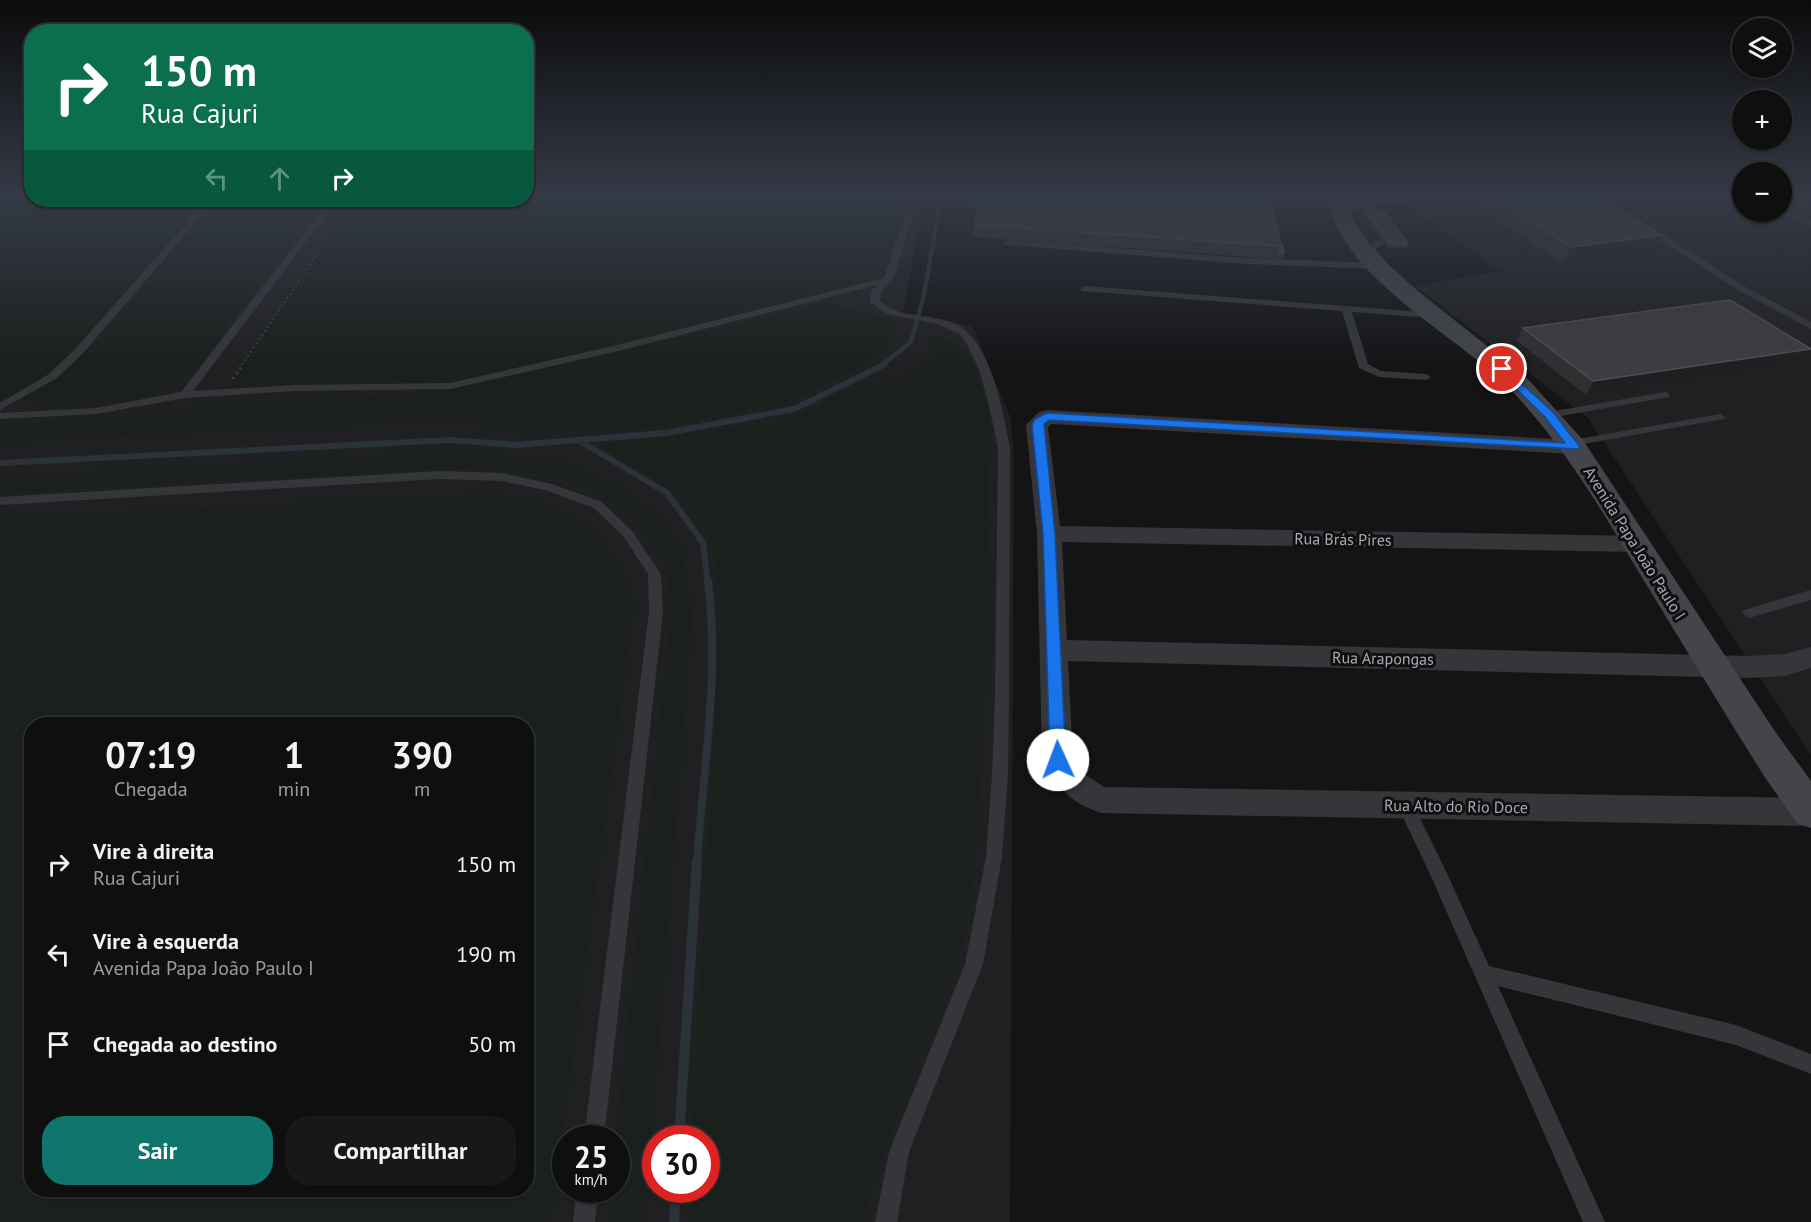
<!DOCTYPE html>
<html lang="pt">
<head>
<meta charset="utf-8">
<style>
	body { margin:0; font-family:"PT Sans",sans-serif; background:#181819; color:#f1f3f6; height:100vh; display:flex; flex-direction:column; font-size:22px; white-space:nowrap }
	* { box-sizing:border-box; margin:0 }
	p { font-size:20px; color:#9b9c9f }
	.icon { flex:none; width:33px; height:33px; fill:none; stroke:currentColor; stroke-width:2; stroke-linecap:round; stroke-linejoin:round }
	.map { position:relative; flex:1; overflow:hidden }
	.side { position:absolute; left:24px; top:717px; width:510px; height:480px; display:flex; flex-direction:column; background:#0f0f10; border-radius:24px; box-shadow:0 2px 4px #0004,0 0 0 2px #2f2f30 }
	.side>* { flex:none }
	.guide { position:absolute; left:24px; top:24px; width:510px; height:183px; border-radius:24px; box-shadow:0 2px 4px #0004,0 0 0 2px #2f2f30; background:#0b6e4f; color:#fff; overflow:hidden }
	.controls { position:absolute; left:1732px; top:18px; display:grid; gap:12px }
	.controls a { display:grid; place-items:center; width:60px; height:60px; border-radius:50%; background:#0f0f10; box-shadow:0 2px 4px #0004,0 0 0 2px #2f2f30; font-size:30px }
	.speed { position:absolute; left:552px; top:1125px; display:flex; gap:12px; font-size:30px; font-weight:700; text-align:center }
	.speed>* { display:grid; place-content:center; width:78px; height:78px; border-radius:50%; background:#0f0f10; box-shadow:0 2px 4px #0004,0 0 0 2px #2f2f30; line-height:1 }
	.speed small { font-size:15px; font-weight:400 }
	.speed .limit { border:9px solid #d22; background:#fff; color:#111 }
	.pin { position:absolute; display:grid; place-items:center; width:51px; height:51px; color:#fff; margin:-26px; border:3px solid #fff; border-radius:50%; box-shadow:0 2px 6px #0007 }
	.me { position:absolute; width:66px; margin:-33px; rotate:358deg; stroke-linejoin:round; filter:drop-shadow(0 0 4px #0008) }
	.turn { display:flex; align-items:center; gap:21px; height:126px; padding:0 18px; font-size:27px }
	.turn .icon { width:78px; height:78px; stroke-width:2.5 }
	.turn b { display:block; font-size:42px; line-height:51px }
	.lanes { display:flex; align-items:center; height:57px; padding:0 18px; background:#0003; justify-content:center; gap:30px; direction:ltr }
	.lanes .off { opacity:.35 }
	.eta { display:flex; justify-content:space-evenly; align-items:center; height:102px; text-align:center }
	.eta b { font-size:36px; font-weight:800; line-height:42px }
	.cta { display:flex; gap:12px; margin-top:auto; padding:12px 18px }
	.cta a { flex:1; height:69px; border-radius:24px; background:#0f766e; color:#fff; font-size:24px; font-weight:800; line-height:69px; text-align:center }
	.cta a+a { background:#181819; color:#f1f3f6 }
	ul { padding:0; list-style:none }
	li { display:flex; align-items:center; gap:18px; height:90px; padding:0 18px }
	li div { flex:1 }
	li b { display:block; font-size:22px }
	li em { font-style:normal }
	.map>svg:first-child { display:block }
	.built { fill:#202022; fill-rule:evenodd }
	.green { fill:#1a201b; fill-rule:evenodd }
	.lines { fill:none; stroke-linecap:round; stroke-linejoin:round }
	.stream-far3 { stroke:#2b3238; stroke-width:4.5 }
	.stream-far2 { stroke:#2b3238; stroke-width:6 }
	.stream-far1 { stroke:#2b3238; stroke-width:8 }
	.stream { stroke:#2b3238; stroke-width:10 }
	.path-far1 { stroke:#3b3d41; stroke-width:2; stroke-dasharray:2 3; stroke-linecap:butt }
	.path { stroke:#3b3d41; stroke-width:3; stroke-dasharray:2 4; stroke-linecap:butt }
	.service { fill:#35363a; fill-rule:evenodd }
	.minor { fill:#35363a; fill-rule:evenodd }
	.tertiary { fill:#35363a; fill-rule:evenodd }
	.secondary { fill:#43454a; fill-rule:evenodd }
	.wall { fill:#303033 }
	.shaded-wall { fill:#1f1f21 }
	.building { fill:#3d3d41; stroke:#4d4f53; stroke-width:1.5 }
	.route { fill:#1a73e8; stroke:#114b97; stroke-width:1.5 }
	.labels { text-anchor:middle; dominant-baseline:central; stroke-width:6; stroke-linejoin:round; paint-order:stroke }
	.street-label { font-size:16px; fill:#a7abb4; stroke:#0f0f10 }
</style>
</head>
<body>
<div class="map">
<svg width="1811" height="1222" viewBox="0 0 1811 1222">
	<rect width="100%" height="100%" fill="#141415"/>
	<!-- built -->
	<g class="built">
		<path d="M0 196H31L32 200H526L527 196H924L903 314 972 326 1011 419 1014 463 1010 1222H0ZM32 724H526V1190H32ZM566 1138H616V1190H566ZM656 1138H706V1190H656Z"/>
		<path d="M1346 196H1743V212H1782V196H1811V755L1588 418 1415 286 1500 271 1408 205Z"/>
	</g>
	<!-- green -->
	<g class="green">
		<path d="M0 196H31L32 200H206L76 348 49 375 35 385 0 400Z"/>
		<path d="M527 196H915L888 280 450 386 226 393 242 364 354 200H526Z"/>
		<path d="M217 200H321L204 359 183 378 155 394 112 402 60 406 22 398 58 376 86 349Z"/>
		<path d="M829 302 902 323 872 360 785 402 667 425 525 434 461 419 0 442V425L90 421 198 407 328 395 405 397 447 391Z"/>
		<path d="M929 335C973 339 978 380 989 415L984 710 976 851 964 941 875 1174 864 1222H688L689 1190H706V1138H692L721 606C718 586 718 563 712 543 698 497 642 469 603 449L600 445 786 422 815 409 834 396 906 377 929 357Z"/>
		<path d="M430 453H476L569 463 624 490 662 520 682 551 692 611 645 1222H608L611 1190H616V1138L671 615C669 600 670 579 665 565 663 558 657 551 653 545 617 480 539 470 471 467L0 493V477Z"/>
		<path d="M498 494C514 498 532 500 547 506 597 524 620 557 634 606L550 1222H0V518ZM526 724V1190H32V724Z"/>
	</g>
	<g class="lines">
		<!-- stream-far3 -->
		<path class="stream-far3" d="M882 365 911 342 924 295 939 209 938 196"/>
		<!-- stream-far2 -->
		<g class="stream-far2">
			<path d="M578 440 667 493 703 543 708 583"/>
			<path d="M0 463 450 440 516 445 666 433 794 409 885 364"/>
		</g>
		<!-- stream-far1 -->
		<path class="stream-far1" d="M697 863C703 769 720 675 708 581"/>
		<!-- stream -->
		<g class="stream">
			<path d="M679 1138 697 861"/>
			<path d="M674 1222 676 1190"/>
		</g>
		<!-- path-far1 -->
		<path class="path-far1" d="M242 365 354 200"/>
		<!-- path -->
		<path class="path" d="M233 379 243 364"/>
		<!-- service -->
		<g class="service">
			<path d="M911 196H919L893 280 881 292 880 301C897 316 919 314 940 319 948 321 959 324 965 330 993 354 1004 415 1010 449L1009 695 1008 775 1002 857 983 964 909 1152 897 1222H875L889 1152 965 964 986 857 992 775 995 695 998 449 989 405 979 370 966 342 959 334 938 324 886 314 870 302 871 291 877 285 614 352 450 389 295 391 185 398 96 414 0 419V413L96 408 181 392 330 200H338L193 391 295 385 450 383 613 346 884 278Z"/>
			<path d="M1594 196H1603L1625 211 1618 213Z"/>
			<path d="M207 200H215L85 351 57 378 0 410V403L49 374 77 347Z"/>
			<path d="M1361 200H1367L1391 233 1390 240 1365 255 1362 254V250L1383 237V233L1360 202Z"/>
			<path d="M1782 208 1811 222V227L1779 212H1782Z"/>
			<path d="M1644 226H1650L1744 286 1811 322V329L1738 290 1644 230Z"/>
			<path d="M1008 240 1248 258 1377 263 1381 266 1377 269 1248 264 1005 245 1004 243Z"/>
			<path d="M1085 286 1436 313V317L1433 318 1352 312 1368 364 1381 371 1426 374 1431 377 1426 380 1379 377 1359 368 1342 311 1082 291 1080 289Z"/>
			<path d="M1665 392 1669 393V397L1549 418 1544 415 1549 412Z"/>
			<path d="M1720 414 1725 417 1724 419 1572 446 1566 443 1572 440Z"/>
			<path d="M440 471 501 473 552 484 602 502 632 531 661 574 663 612 604 1138H584L649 612 648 574 624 537 594 508 545 490 501 481 440 479 0 505V497Z"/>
			<path d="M1811 590V600L1749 618 1742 613 1744 610Z"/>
			<path d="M1405 798 1411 800 1444 867 1489 966 1736 1025 1811 1054V1074L1736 1045 1498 986 1605 1222H1583L1430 874 1397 805 1399 800Z"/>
			<path d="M577 1190H598L595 1222H573Z"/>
		</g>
		<!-- minor -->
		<path class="minor" d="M1047 410 1574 440 1582 442 1585 447 1582 452 1574 454 1052 424 1048 427 1060 526 1637 536 1646 538 1650 544 1646 550 1637 552 1062 542 1067 640 1748 656 1785 654 1811 647V668L1785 676 1748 678 1068 661 1073 759 1086 775 1104 787 1811 798V826L1101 813C1071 803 1057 788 1042 760L1037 534 1026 425 1039 412Z"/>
		<!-- tertiary -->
		<path class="tertiary" d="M1368 196H1414L1411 200 1404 202 1337 212 1330 210 1327 206 1330 202Z"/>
		<!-- secondary -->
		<path class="secondary" d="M1327 196H1345L1354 221 1368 242 1391 267 1419 292 1525 376 1583 440 1776 733 1811 781V828L1797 823 1766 779C1723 711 1682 643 1640 574 1601 509 1563 444 1510 389 1455 333 1341 279 1327 196Z"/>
	</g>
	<!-- wall -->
	<g class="wall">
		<path d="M1484 196H1596L1654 251 1563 263 1479 208Z"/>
		<path d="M1782 196H1811V214L1782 199Z"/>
		<path d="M961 199 1274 213 1277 220 1276 223 1281 246 1284 253 1283 258 1278 257V259L973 237 974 225 978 208 960 207Z"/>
		<path d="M1367 211 1408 244 1406 248H1388L1365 215Z"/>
		<path d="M1523 328 1802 362 1586 395 1517 341Z"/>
	</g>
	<!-- shaded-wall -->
	<g class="shaded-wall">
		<path d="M1663 235 1654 251 1563 263 1571 247Z"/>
		<path d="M1811 349 1802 362 1586 395 1593 381Z"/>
	</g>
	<!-- building -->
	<g class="building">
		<path d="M962 196H982L981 200 961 199Z"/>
		<path d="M982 196H1191L1271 201 1281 246 974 225Z"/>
		<path d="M1491 196H1596L1663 235 1571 247Z"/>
		<path d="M1367 211H1384L1408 244H1390Z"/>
		<path d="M1281 246H1283L1284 253H1279Z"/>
		<path d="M1730 300 1811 349 1593 381 1523 328Z"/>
	</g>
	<!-- sky -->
	<linearGradient id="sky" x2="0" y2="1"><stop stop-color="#0b0b0c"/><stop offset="0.53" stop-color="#343a46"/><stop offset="1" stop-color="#343a46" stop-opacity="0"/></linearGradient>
	<rect width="1811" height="367" fill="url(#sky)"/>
	<!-- route -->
	<path class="route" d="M1502 366 1553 412 1580 447 1578 449 1049 420 1044 424 1055 534 1066 760 1063 764 1058 766 1052 764 1050 760 1043 534 1032 425 1035 419 1047 413 1565 443 1545 417 1498 371 1496 369Z"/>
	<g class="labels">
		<!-- street labels -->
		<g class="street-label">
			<text transform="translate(1343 539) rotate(1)">Rua Brás Pires</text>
			<text transform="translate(1635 543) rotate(58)">Avenida Papa João Paulo I</text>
			<text transform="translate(1383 658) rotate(1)">Rua Arapongas</text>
			<text transform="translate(1456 806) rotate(1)">Rua Alto do Rio Doce</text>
		</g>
	</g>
</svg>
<div class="controls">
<a><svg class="icon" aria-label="layers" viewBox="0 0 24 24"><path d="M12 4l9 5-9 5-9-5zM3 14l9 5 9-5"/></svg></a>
<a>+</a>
<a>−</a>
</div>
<div class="speed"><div>25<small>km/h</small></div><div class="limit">30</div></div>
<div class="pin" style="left:1502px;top:369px;background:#d93025"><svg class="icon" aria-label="arrive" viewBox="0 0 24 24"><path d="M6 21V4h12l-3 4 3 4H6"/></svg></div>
<svg class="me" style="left:1058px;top:760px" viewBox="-20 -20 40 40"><circle r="19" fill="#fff"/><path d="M0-13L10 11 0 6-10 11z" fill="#1a73e8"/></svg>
<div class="guide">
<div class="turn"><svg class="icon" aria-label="right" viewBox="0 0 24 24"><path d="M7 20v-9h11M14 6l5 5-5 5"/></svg><div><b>150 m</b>Rua Cajuri</div></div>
<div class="lanes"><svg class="icon off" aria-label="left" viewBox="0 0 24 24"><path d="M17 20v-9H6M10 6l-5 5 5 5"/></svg><svg class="icon off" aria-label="ahead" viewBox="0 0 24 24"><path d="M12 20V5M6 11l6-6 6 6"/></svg><svg class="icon" aria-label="right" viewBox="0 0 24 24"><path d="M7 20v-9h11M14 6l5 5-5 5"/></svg></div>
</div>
<section class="side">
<div class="eta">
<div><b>07:19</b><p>Chegada</p></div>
<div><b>1</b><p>min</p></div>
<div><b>390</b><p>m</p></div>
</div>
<ul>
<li><svg class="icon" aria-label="right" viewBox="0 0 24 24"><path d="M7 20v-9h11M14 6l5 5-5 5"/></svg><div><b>Vire à direita</b><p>Rua Cajuri</p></div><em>150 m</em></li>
<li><svg class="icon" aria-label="left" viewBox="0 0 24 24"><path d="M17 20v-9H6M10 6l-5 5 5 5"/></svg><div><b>Vire à esquerda</b><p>Avenida Papa João Paulo I</p></div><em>190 m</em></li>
<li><svg class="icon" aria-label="arrive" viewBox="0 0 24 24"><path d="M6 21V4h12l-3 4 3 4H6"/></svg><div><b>Chegada ao destino</b></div><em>50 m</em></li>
</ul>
<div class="cta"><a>Sair</a><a>Compartilhar</a></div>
</section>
</div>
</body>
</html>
